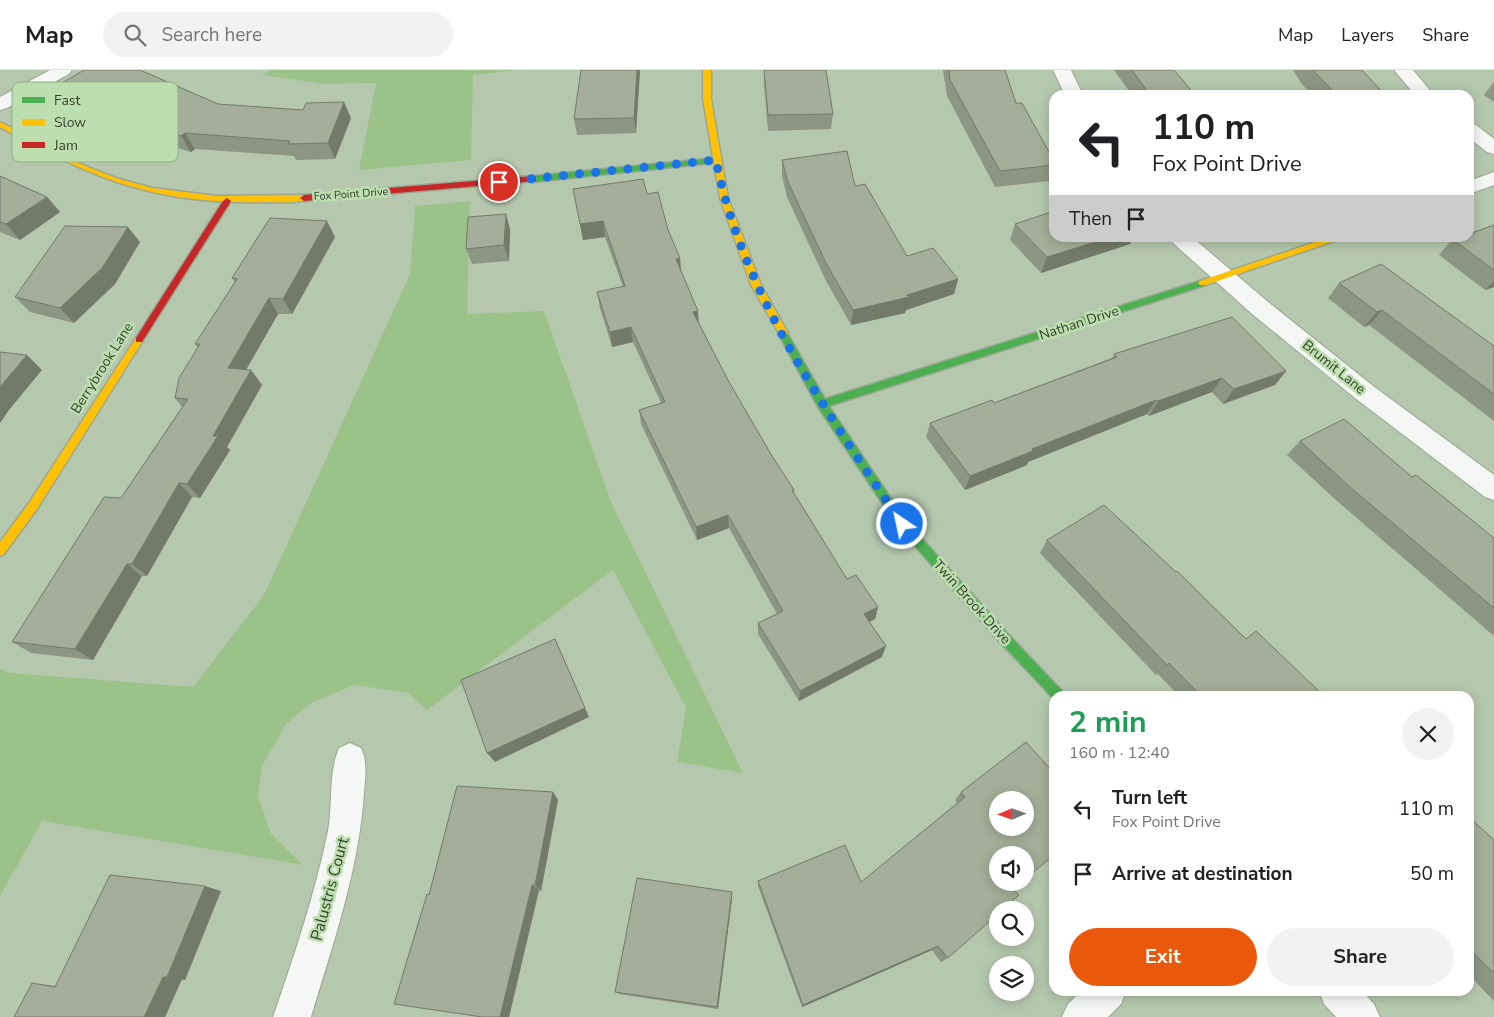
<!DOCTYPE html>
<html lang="en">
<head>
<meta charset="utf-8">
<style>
	body { margin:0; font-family:"Nunito Sans",sans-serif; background:#f2f2f2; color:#202124; height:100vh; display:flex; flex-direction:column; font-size:19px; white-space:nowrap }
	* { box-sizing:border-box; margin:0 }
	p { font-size:16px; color:#757577 }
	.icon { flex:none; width:28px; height:28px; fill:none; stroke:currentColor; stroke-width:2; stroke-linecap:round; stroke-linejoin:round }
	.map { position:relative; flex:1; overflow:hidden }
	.details { position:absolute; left:1049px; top:621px; width:425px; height:305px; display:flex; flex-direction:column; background:#fff; border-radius:15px; box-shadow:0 2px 12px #0003 }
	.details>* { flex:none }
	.top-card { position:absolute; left:1049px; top:20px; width:425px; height:152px; border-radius:15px; box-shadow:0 2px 12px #0003; background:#fff; color:#202124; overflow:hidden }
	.needle { width:32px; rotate:268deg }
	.fabs { position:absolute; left:989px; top:721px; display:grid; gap:10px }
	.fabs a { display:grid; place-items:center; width:45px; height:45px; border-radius:50%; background:#fff; box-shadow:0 2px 12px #0003; font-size:25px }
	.pin { position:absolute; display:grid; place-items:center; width:42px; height:42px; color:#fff; margin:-21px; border:2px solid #fff; border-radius:50%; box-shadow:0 1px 5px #0007 }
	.me { position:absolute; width:55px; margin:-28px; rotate:326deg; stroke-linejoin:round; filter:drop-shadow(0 0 4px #0008) }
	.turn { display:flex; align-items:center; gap:18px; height:105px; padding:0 20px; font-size:22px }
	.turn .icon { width:65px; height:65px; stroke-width:2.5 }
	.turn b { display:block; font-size:35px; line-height:42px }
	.then { display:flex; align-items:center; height:48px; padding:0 20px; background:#0003; gap:10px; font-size:19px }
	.round { display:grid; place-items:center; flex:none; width:52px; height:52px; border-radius:26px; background:#f2f2f2 }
	.summary { display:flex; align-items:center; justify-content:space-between; height:85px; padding:0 20px }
	h1 { font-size:30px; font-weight:700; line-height:38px; color:#1e9e55 }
	.cta { display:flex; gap:10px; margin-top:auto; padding:10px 20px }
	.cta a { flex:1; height:58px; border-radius:30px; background:#ea580c; color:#fff; font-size:20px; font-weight:700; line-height:58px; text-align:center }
	.cta a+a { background:#f2f2f2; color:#202124 }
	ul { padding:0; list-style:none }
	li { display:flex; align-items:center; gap:15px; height:65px; padding:0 20px }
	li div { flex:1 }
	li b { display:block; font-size:19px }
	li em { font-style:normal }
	header { display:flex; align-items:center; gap:30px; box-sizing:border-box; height:70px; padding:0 25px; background:#fff; border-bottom:1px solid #e0e0e0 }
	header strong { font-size:24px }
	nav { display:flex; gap:28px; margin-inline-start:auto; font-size:18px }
	.search { width:350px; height:45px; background:#f2f2f2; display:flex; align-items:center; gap:12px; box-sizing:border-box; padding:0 18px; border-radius:28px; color:#757577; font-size:19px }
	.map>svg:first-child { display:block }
	.green { fill:#9bc389 }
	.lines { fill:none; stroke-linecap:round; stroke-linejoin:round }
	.street-casing { stroke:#99a793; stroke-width:2 }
	.fast-casing { stroke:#99a793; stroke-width:3 }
	.slow-casing { stroke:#99a793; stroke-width:3 }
	.jam-casing { stroke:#99a793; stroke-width:3 }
	.street { fill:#f4f7f3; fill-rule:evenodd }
	.fast { fill:#4caf50; fill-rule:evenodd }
	.slow { fill:#ffc107; fill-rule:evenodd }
	.jam { fill:#c62828; fill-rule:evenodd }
	.wall { fill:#8d9683 }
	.shaded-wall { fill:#737a6a }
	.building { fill:#a4ae98; stroke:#737a6a; fill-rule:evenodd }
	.route { stroke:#1a73e8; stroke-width:9; stroke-dasharray:0 16.2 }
	.labels { text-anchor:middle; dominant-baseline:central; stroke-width:5; stroke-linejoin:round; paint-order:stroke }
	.far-street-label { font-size:11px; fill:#32402d; stroke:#bddfaf }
	.street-label { font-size:14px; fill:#32402d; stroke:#bddfaf }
	.near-street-label { font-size:16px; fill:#32402d; stroke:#bddfaf }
	.key { fill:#bddfaf; stroke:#93af88; stroke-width:1 }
	.key-label { font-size:14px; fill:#32402d }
</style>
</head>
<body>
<header>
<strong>Map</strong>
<div class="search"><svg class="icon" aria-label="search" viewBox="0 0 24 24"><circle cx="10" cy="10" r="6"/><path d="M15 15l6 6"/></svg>Search here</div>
<nav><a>Map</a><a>Layers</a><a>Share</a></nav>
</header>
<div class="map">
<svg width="1494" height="947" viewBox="0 0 1494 947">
	<rect width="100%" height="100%" fill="#b5c8ae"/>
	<!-- green -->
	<g class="green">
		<path d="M271 0H516L473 5 471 90 359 100 376 13 325 14 262 5Z"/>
		<path d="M470 131 467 244 544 241 611 432 743 703 677 692 686 638 613 500 427 640 408 623 354 615 311 633 286 654 262 696 258 726 271 764 303 795 42 751 0 826V599L10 603 193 617 264 525 410 204 415 136Z"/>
	</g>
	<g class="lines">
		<defs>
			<g id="street">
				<path d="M50 0H72L69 4 7 38 0 40V27Z"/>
				<path d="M1053 0H1071L1083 25H1065Z"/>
				<path d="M1394 0H1413L1434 25H1415Z"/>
				<path d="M1469 53 1476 55 1494 69V84L1487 82 1469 68Z"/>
				<path d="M1494 102V115L1469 124V111Z"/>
				<path d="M1170 168H1193L1267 231 1373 316 1494 405V430L1485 427 1355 328 1251 243 1173 173Z"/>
				<path d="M350 673 361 678C368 693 365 707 364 723 359 800 333 874 311 947H273C294 886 315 824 328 761 333 733 328 704 339 678Z"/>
				<path d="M1081 921H1126L1121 934 1108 947H1062L1068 934Z"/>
				<path d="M1319 921H1362L1374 934 1380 947H1336L1324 934Z"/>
			</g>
			<g id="fast">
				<path d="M717 88H720V92L533 112 529 109 533 106Z"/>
				<path d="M1203 210 1206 211V215L829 336 906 451 1007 563 1063 622 1065 626H1054V629L999 571 898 457 818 337 778 263 783 260 786 261 825 329Z"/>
			</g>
			<g id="slow">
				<path d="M703 0H711V29L728 128 761 215 788 263 786 265H780L751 215 720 128 703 29Z"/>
				<path d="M0 52 83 95 116 108 152 118 217 126 304 125 308 128C301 134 277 132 267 132 159 135 93 110 0 57Z"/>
				<path d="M1327 168H1338L1337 170 1206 215H1200L1198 213 1200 211Z"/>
				<path d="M139 267 142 268V272L37 439 4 484 0 486V472L29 433 136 268Z"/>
			</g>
			<g id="jam">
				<path d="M533 106 536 107V111L304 131 300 128 304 125Z"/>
				<path d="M227 128 231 131 142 272H136V268L223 131Z"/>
			</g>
		</defs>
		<!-- street casing -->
		<use href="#street" class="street-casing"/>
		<!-- fast casing -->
		<use href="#fast" class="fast-casing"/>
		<!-- slow casing -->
		<use href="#slow" class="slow-casing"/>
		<!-- jam casing -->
		<use href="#jam" class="jam-casing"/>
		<!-- street -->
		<use href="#street" class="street"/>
		<!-- fast -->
		<use href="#fast" class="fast"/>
		<!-- slow -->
		<use href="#slow" class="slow"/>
		<!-- jam -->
		<use href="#jam" class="jam"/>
	</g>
	<!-- wall -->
	<g class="wall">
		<path d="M640 0 636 63 577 65 574 49Z"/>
		<path d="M764 0 833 44 831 59 768 61 764 14Z"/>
		<path d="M943 0H1005L1016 33 1054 91V101L1051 111 995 117 947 26Z"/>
		<path d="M1114 0H1174L1195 25H1132Z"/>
		<path d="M1293 0H1362L1385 25H1312L1301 13Z"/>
		<path d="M1494 12V32L1484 25Z"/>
		<path d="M50 20 218 34 351 48 335 89 296 90 294 86 195 79 191 82 128 64 97 49 61 36Z"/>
		<path d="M782 90 855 116 907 186 958 209 954 224 906 240 905 243 851 255 825 209 787 127 782 106Z"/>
		<path d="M0 106 47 127 60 142 20 170 0 162Z"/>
		<path d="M573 119 647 124 668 160 680 188 681 201 699 253 729 312 772 386 794 420V423L847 509 878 537 875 549 869 552 882 587 799 631 758 564V553L777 544 729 458 697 470 641 354 639 340 661 333 633 272 612 277 600 238 597 222 623 217 605 167 583 170Z"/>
		<path d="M1015 154 1130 174 1041 203 1010 170Z"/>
		<path d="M1494 155V217L1485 220 1439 185 1452 169Z"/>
		<path d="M510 159 509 191 472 194 466 179Z"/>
		<path d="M335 167 292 244H278L246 300H251L262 315 227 377 230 380 200 428 192 427 147 506H142L93 590 31 583 12 572 121 428 182 337 175 328 198 278 195 274 235 212 232 208Z"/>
		<path d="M140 172 115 214 74 253 30 242 15 227Z"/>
		<path d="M1339 213 1494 276V351L1369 255 1364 257 1328 228Z"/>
		<path d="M1114 284 1286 301 1275 315 1223 334 1212 322 1149 346 1147 344 1028 392 1027 395 965 420 926 367 930 353 994 333 1112 288Z"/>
		<path d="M1300 371 1412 407 1494 468V566L1337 431 1287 385Z"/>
		<path d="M1047 470 1246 569 1324 626H1179L1158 604 1156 605 1040 483Z"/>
		<path d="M1026 672 1013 819 948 888 941 892 932 880 802 937 758 816V811L861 812 957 733 955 730 961 722Z"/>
		<path d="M553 722 558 730 541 821 539 820 509 947H481L429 825Z"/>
		<path d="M1469 747 1494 770V931L1469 905Z"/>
		<path d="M221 821 185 910 182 909 165 947 32 913 56 916Z"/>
		<path d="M732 822V828L718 939 619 924 615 922Z"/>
	</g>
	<!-- shaded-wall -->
	<g class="shaded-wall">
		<path d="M637 0H640L636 63 634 48Z"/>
		<path d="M344 32 351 48 335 89 328 73Z"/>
		<path d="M185 63 195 79 191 82 181 66Z"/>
		<path d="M47 127 60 142 20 170 6 154Z"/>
		<path d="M506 144 510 159 509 191 504 175Z"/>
		<path d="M327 151 335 167 292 244 283 229Z"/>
		<path d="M603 151 605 167 583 170 580 154Z"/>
		<path d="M128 157 140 172 115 214 74 253 60 238Z"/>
		<path d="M1108 168H1133L1130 174 1041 203 1047 187Z"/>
		<path d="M680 188 681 204 676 189Z"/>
		<path d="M958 209 954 224 906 240 905 243 851 255 853 240 907 225Z"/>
		<path d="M1494 211V217L1485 220Z"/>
		<path d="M269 228 278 244 239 312 228 298Z"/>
		<path d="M1382 240 1369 255 1364 257 1377 242Z"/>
		<path d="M698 241 699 257 693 242Z"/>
		<path d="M631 257 633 272 612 277 610 262Z"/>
		<path d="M27 285 42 300 9 340 0 353V317Z"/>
		<path d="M251 300 262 315 227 377 230 380 200 428 187 414 213 366Z"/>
		<path d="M1286 301 1275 315 1223 334 1234 319Z"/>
		<path d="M1222 308 1212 322 1149 346 1158 331Z"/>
		<path d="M1156 330 1147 344 1028 392 1027 395 965 420 970 406 1032 379Z"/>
		<path d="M179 413 192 427 147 506 132 494Z"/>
		<path d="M728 445 729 458 697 470 696 457Z"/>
		<path d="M127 494 142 506 93 590 75 579Z"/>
		<path d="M878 537 875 549 861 556 864 544Z"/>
		<path d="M555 569 589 647 495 692 487 683Z"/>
		<path d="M886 576 882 587 799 631 800 621Z"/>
		<path d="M553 722 558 730 541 821 535 815Z"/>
		<path d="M532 815 539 820 509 947H500Z"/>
		<path d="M205 816 221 821 185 910 167 907Z"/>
		<path d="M732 822V828L718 939 717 937Z"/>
		<path d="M938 876 932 880 802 937 803 935Z"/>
		<path d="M163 907 182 909 165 947H144Z"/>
	</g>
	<!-- building -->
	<g class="building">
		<path d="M84 0H140L218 34 303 40 306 33 344 32 328 73 288 74 290 71 185 63 181 66 118 48 86 33 50 20Z"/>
		<path d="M581 0H637L634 48 574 49Z"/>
		<path d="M764 0H826L833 44 768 45Z"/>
		<path d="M949 0H1005L1016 33H1022L1054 91V95L1000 101 950 10Z"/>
		<path d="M1132 0H1174L1195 25H1150Z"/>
		<path d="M1313 0H1362L1385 25H1337Z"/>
		<path d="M847 81 855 116 865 114 907 186 933 178 958 209 907 225 909 227 853 240 826 193 788 112 782 90Z"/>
		<path d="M0 106 47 127 6 154 0 152Z"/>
		<path d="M643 109 647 124 658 122 668 160 680 188 676 189 698 241 693 242 729 312 772 386 794 420H792L847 509 856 505 878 537 864 544 886 576 800 621 758 553 783 541 728 445 696 457 639 340 665 332 631 257 610 262 597 222 625 216 603 151 580 154 573 119Z"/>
		<path d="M1054 141V168H1108L1047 187 1015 154Z"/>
		<path d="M506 144 504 175 466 179 468 147Z"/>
		<path d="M270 148 327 151 283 229 269 228 228 298 251 300 213 366H218L187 414 179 413 132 494H127L75 579 12 572 104 427 121 428 188 329 175 328 179 308 200 274H195L237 209 232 208Z"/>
		<path d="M1494 155V200L1452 169 1458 168H1469V164Z"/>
		<path d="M65 156 128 157 102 198 60 238 15 227Z"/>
		<path d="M1381 194 1494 276V324L1382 240 1377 242 1339 213Z"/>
		<path d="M1232 247 1286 301 1234 319 1222 308 1158 331 1156 330 1032 379 1033 381 970 406 930 353 992 330 994 333 1117 287 1114 284Z"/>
		<path d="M0 282 27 285 0 317Z"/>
		<path d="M1344 349 1412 407 1416 405 1494 468V538L1351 418 1300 371Z"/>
		<path d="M1104 435 1176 502 1177 501 1246 569 1256 561 1324 626H1201L1169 593 1167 595 1047 470Z"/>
		<path d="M555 569 585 638 487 683 461 610Z"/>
		<path d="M1026 672 1054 703V785L1025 809V785H998V812H1021L1013 819 1019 825 1002 840H998V844L948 888 938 876 803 935 758 811 845 775 861 812 965 727 961 722ZM998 730H1025V758H998Z"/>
		<path d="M457 716 553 722 535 815H532L500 947H482L394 934 427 824 429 825Z"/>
		<path d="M1469 747 1494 770V903L1471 881 1469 883Z"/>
		<path d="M110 805 205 816 167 907H163L144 947H14L32 913 55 917Z"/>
		<path d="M637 808 732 822 717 937 615 922Z"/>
	</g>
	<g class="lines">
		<!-- route -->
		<path class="route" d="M499 112 716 90C743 226 827 341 902 454"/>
	</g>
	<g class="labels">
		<!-- far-street labels -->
		<g class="far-street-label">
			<text transform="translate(351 124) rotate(-4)">Fox Point Drive</text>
		</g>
		<!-- street labels -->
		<g class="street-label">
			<text transform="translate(1079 253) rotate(-18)">Nathan Drive</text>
			<text transform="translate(1334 297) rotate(39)">Brumit Lane</text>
			<text transform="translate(102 298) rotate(-58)">Berrybrook Lane</text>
			<text transform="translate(972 532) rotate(48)">Twin Brook Drive</text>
		</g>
		<!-- near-street labels -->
		<g class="near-street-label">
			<text transform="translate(330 819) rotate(-75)">Palustris Court</text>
		</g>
	</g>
	<!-- legend -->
	<rect x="12" y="12" width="166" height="80" rx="8" class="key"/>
	<rect x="22" y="27" width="23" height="6" fill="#4caf50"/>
	<rect x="22" y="49" width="23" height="7" fill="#ffc107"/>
	<rect x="22" y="72" width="23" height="6" fill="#c62828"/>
	<g class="key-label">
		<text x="54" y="35">Fast</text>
		<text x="54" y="57">Slow</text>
		<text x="54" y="80">Jam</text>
	</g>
</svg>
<div class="fabs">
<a><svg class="needle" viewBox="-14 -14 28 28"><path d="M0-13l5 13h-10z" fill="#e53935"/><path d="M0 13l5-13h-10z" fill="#757577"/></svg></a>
<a><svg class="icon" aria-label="sound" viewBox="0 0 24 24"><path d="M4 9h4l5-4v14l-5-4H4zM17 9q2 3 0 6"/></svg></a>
<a><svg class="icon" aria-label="search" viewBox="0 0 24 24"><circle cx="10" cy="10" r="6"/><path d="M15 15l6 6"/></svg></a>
<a><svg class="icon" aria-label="layers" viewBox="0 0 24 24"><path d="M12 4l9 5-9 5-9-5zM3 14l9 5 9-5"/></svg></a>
</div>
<div class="pin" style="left:499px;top:112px;background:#d93025"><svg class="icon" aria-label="arrive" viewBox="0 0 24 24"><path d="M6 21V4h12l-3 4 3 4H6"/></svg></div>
<svg class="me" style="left:902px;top:454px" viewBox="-20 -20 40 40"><circle r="17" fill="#1a73e8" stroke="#fff" stroke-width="3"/><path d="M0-11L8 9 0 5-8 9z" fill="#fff"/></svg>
<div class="top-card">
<div class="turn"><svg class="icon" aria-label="left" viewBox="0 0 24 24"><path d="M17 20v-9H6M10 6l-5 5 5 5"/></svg><div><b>110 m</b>Fox Point Drive</div></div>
<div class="then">Then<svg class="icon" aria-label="arrive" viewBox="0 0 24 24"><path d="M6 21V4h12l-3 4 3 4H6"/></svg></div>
</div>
<section class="details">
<div class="summary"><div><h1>2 min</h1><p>160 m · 12:40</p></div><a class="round"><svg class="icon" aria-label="close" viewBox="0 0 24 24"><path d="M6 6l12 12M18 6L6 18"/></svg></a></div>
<ul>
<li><svg class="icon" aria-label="left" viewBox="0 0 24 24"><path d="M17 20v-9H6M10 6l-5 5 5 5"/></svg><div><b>Turn left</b><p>Fox Point Drive</p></div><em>110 m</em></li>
<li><svg class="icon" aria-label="arrive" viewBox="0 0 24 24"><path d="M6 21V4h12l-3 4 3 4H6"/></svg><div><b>Arrive at destination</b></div><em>50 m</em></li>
</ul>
<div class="cta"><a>Exit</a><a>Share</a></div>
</section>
</div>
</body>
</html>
